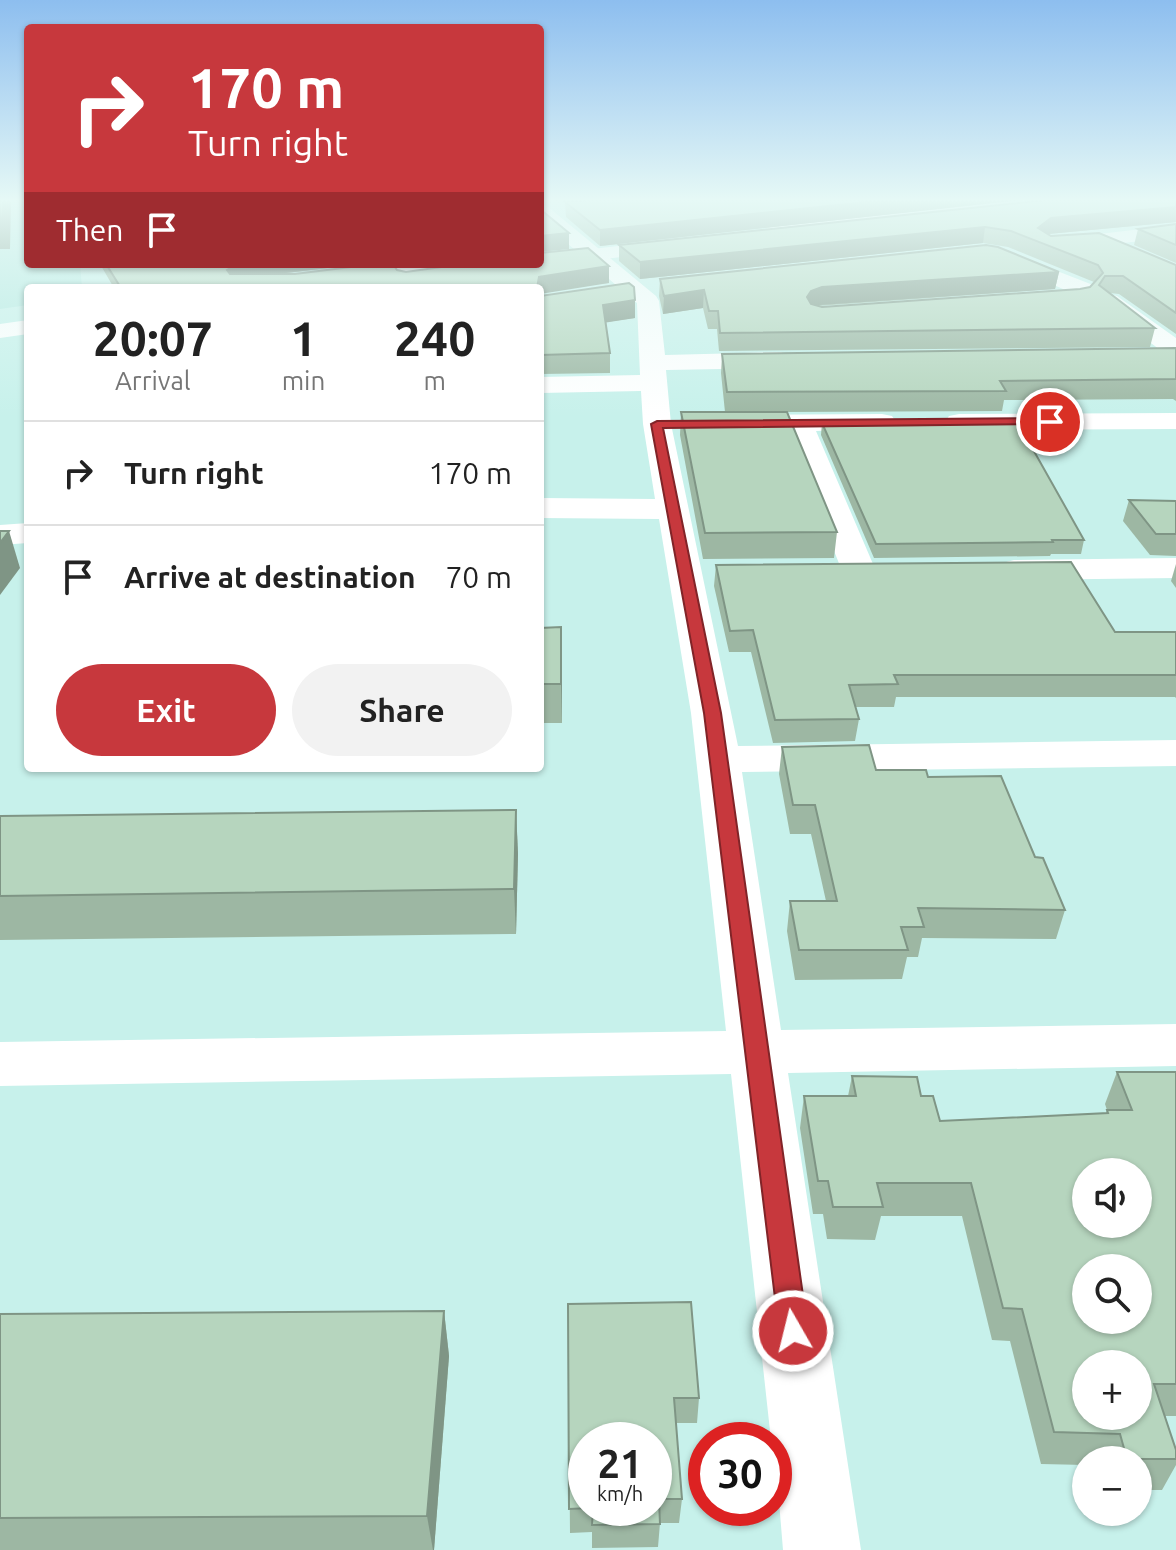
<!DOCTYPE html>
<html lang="en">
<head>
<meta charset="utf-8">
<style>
	body { margin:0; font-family:Ubuntu,sans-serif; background:#f2f2f2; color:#222; height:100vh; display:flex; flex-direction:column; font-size:30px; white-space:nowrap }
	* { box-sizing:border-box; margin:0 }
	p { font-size:26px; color:#767676 }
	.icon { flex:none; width:44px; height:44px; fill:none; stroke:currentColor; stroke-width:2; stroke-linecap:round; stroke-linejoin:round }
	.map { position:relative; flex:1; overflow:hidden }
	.details { position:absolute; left:24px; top:284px; width:520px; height:488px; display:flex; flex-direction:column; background:#fff; border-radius:8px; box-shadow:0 2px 6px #0004 }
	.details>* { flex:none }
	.banner { position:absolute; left:24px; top:24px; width:520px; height:244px; border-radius:8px; box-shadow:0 2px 6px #0004; background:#c7383d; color:#fff; overflow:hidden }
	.fabs { position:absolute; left:1072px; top:1158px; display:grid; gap:16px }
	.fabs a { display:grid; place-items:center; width:80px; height:80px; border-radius:50%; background:#fff; box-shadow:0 2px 6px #0004; font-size:40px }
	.speed { position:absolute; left:568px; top:1422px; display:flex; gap:16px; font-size:40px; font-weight:700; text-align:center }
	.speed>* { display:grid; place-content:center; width:104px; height:104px; border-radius:50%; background:#fff; box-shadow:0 2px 6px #0004; line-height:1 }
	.speed small { font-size:20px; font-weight:400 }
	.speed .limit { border:12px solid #d22; background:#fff; color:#111 }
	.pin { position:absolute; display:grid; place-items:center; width:68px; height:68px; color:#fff; margin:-34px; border:4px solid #fff; border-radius:50%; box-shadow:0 2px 8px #0007 }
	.me { position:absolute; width:88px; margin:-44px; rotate:352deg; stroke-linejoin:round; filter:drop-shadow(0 0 6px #0008) }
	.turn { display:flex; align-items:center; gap:28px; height:168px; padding:0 32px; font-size:36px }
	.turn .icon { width:104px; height:104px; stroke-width:2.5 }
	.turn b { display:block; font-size:56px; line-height:68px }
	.then { display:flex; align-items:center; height:76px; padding:0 32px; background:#0003; gap:16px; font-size:30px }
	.eta { display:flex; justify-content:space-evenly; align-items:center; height:136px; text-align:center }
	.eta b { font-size:48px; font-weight:600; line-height:56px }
	.button { display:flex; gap:16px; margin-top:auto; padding:16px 32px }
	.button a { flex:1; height:92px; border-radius:48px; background:#c7383d; color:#fff; font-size:32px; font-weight:600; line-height:92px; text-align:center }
	.button a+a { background:#f2f2f2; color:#222 }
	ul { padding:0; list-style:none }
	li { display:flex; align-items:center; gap:24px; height:104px; padding:0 32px; border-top:2px solid #e0e0e0 }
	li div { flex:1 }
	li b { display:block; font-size:30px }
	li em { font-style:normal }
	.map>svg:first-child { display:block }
	.built { fill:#b4e9e1 }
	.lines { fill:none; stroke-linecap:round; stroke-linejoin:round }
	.street { fill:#fff; fill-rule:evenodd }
	.secondary { fill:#fff; fill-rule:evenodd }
	.wall { fill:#9db7a3 }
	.shaded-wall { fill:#7f9585 }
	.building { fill:#b6d5be; stroke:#7f9585; stroke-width:2; fill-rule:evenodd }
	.route { fill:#c7383d; stroke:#812428; stroke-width:2 }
</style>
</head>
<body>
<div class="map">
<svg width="1176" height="1550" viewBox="0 0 1176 1550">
	<rect width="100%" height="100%" fill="#c7f1eb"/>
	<!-- built -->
	<path class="built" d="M0 200H28V264H80L82 288H28V305L0 309Z"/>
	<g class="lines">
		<!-- street -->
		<g class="street">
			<path d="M540 204 547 206 656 296 659 301 665 355 781 352 790 355 794 360 790 365 781 368 666 370 671 424 738 746 1176 740V766L742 772 781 1030 1176 1024V1066L788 1073 861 1550H783L774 1440H771L731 1074 0 1086V1042L726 1031 691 713 659 519 540 518V498L655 499 643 424 641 391 540 393V377L640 375 637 303 540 220Z"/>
			<path d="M1176 225V237L1123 243 1176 266V281L1092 244 1089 240 1099 234Z"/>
			<path d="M1003 250 1093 285 1096 290 1093 295H1077L996 260 993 256 996 252Z"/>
			<path d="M1109 294 1117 296 1176 338V358L1167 355 1101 306 1098 301 1101 296Z"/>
			<path d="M1176 413V429L959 430 949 428 945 422 949 416 959 414Z"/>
			<path d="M882 414 892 416 896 422 892 428 816 431 876 571 871 578 859 581 847 578 842 571 787 432 721 430 717 424 721 418 731 415Z"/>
			<path d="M28 523V543L0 545V525Z"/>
			<path d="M1176 558V578L1014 580 1002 577 997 570 1002 563 1014 560Z"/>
		</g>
		<!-- secondary -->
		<g class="secondary">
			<path d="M974 200H1038L1029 206 773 232 763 226 773 220Z"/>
			<path d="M679 239 686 241 689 245 686 249 540 267 532 264H540V255Z"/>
			<path d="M386 264H449L438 270 297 288H233L244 281Z"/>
			<path d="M28 320V334L0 338V324Z"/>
		</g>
	</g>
	<!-- wall -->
	<g class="wall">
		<path d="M591 200H1021L600 246 566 217 565 202Z"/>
		<path d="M1176 200V222L1048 234 1051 236 1176 265V334L1119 294 1110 293 1155 328 1150 347 719 351 717 329H708L703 308 663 314 659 296 660 279 1059 272 1055 289 818 306 822 307 1080 289 1090 287 1094 282 1008 247 983 243 640 279 619 261V245Z"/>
		<path d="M1176 224V263L1134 245 1138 229Z"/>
		<path d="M100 264H361L279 274 397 270 406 272 609 283 540 288H114Z"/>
		<path d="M540 296 635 318 606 322 610 353V373L540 374Z"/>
		<path d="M1176 348V401L1173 399 1004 400 1002 411 781 412 837 532 834 558 703 559 680 435 681 412H725L721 373 722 354Z"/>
		<path d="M822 423 1084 540 1081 554H1051L1050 556 874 558 821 435Z"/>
		<path d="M1129 500 1176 501V556L1150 555 1123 521Z"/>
		<path d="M28 564V584L24 570Z"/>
		<path d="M1176 564V588L1171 581Z"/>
		<path d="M716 565 1115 632H1176V698L1175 697H896L894 707H855L859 719 855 741 773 743 751 652H729L714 586Z"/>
		<path d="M540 628 562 665V723H540Z"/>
		<path d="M782 747 876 770 928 777 1035 857 1065 910 1056 939 922 938 918 957H907L902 979 795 980 787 931 790 901H826L811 834H790L779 774Z"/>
		<path d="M516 810 518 854 516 934 0 940V816Z"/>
		<path d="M1117 1072H1176V1416H1164L1176 1450V1465L1162 1490H1138V1460H1086V1465L1041 1464 1010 1341 992 1340 962 1216H881L875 1240 827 1239 823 1214H813L800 1128 804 1096H848L852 1076 921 1096 940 1121 1106 1113 1107 1110 1105 1104Z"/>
		<path d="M568 1304 699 1398 697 1423H676L682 1499 679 1523H660L658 1547 592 1548V1532L570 1533Z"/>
		<path d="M444 1311 449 1356 434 1550H0V1314Z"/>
	</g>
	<!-- shaded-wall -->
	<g class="shaded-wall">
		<path d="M3 200H11L10 249H0V220Z"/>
		<path d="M884 200H1021L600 246V230Z"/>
		<path d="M1176 207V222L1048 234 1038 228 1051 218Z"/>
		<path d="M985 227 983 243 640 279V262Z"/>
		<path d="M569 233V249L540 252V236Z"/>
		<path d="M237 264H361L244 278 230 288 227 270Z"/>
		<path d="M609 266V283L540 294V288H537L539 277Z"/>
		<path d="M1059 272 1055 289 820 305 810 308 807 297 811 291 822 287Z"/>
		<path d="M704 290 703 308 663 314 664 296Z"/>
		<path d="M635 300V318L603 323V305Z"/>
		<path d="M9 531 20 568 0 595V543Z"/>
		<path d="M561 627 562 665V723L561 684Z"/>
		<path d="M516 810 518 854 516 934 514 889Z"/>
		<path d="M444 1311 449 1356 434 1550H433L427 1516Z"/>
	</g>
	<!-- building -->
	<g class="building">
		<path d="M0 200H3L2 220H0Z"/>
		<path d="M591 200H884L600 230 565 202Z"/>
		<path d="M1047 200H1176V207L1051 218 1038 228 1051 236 1099 233 1176 265V313L1123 276H1105L1099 285 1155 328 720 333 718 311H709L704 290 664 296 660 279 986 245 998 247 1059 272 822 287 811 291 807 297 811 304 822 307 1080 289 1090 287 1103 273 1098 265 1011 231 985 227 640 262 619 245Z"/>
		<path d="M540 209 569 233 540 236Z"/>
		<path d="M1176 224V245L1138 229Z"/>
		<path d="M588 248 609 266 539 277 537 288H121L106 264H237L227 270 230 274H295L375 264H393L397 270 406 272 463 264H540V253Z"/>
		<path d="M629 283 634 287 635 300 603 305 610 353 540 355V296Z"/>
		<path d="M1176 348V379L1000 381 1006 391 727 392 722 354Z"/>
		<path d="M681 412H787L837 532 705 533Z"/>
		<path d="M1017 421 1084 540H1052L1053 542 876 544 822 423Z"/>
		<path d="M1129 500 1176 501V534H1156Z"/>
		<path d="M0 531H9L0 543Z"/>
		<path d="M1071 562 1115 632H1176V675H894L898 684 849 685 859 719 775 720 753 630 730 631 716 565Z"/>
		<path d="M561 627V684H540V628Z"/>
		<path d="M869 745 876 770H926L928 777 1001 776 1035 857 1043 858 1065 910 918 908 924 927H901L908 950H799L790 901H837L815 805H793L782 747Z"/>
		<path d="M516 810 514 889 0 896V816Z"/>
		<path d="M1117 1072H1176V1384H1154L1176 1450V1459H1127L1120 1434 1054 1432 1022 1309 1003 1308 971 1183H877L883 1207H833L828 1181H818L804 1096H856L852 1076 917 1077 921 1096H933L940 1121 1108 1113 1107 1110H1132ZM1086 1172H1138V1224H1086ZM1086 1268H1138V1320H1086ZM1086 1364H1138V1416H1086Z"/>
		<path d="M691 1302 699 1398H674L682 1499H659L660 1524 592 1525 593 1508H654V1440H586V1508H591L569 1509 568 1304Z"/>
		<path d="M444 1311 427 1516 0 1518V1314Z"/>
	</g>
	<!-- sky -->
	<linearGradient id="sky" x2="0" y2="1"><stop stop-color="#8dbeef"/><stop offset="0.48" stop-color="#e6f9f6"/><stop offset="1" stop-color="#e6f9f6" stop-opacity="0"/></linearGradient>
	<rect width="1176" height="417" fill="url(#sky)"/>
	<!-- route -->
	<path class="route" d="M1050 418 1054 419V424L663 428 721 713 808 1331 803 1341 793 1345 783 1341 779 1331 704 713 651 424 657 421Z"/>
</svg>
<div class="fabs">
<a><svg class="icon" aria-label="sound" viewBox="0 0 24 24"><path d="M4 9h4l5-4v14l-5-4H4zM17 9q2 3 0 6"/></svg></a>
<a><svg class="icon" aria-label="search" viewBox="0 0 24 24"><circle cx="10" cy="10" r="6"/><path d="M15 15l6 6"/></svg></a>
<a>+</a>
<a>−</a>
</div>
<div class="speed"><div>21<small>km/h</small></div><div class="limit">30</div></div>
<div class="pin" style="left:1050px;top:422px;background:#d93025"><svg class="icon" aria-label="arrive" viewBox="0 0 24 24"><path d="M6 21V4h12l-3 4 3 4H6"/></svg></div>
<svg class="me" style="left:793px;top:1331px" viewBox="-20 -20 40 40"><circle r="17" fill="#c7383d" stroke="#fff" stroke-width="3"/><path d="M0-11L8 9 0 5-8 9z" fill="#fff"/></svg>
<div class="banner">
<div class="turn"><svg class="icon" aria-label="right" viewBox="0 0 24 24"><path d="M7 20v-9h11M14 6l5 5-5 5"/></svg><div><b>170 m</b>Turn right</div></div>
<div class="then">Then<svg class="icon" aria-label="arrive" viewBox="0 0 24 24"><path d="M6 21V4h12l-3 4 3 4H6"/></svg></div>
</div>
<section class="details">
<div class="eta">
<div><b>20:07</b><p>Arrival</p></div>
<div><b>1</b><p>min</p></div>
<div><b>240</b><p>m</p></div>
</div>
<ul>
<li><svg class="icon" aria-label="right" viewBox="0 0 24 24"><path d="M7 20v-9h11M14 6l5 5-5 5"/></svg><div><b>Turn right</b></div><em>170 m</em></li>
<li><svg class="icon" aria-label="arrive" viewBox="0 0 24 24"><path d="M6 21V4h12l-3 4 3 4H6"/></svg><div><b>Arrive at destination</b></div><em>70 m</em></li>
</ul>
<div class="button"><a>Exit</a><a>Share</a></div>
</section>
</div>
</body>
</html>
